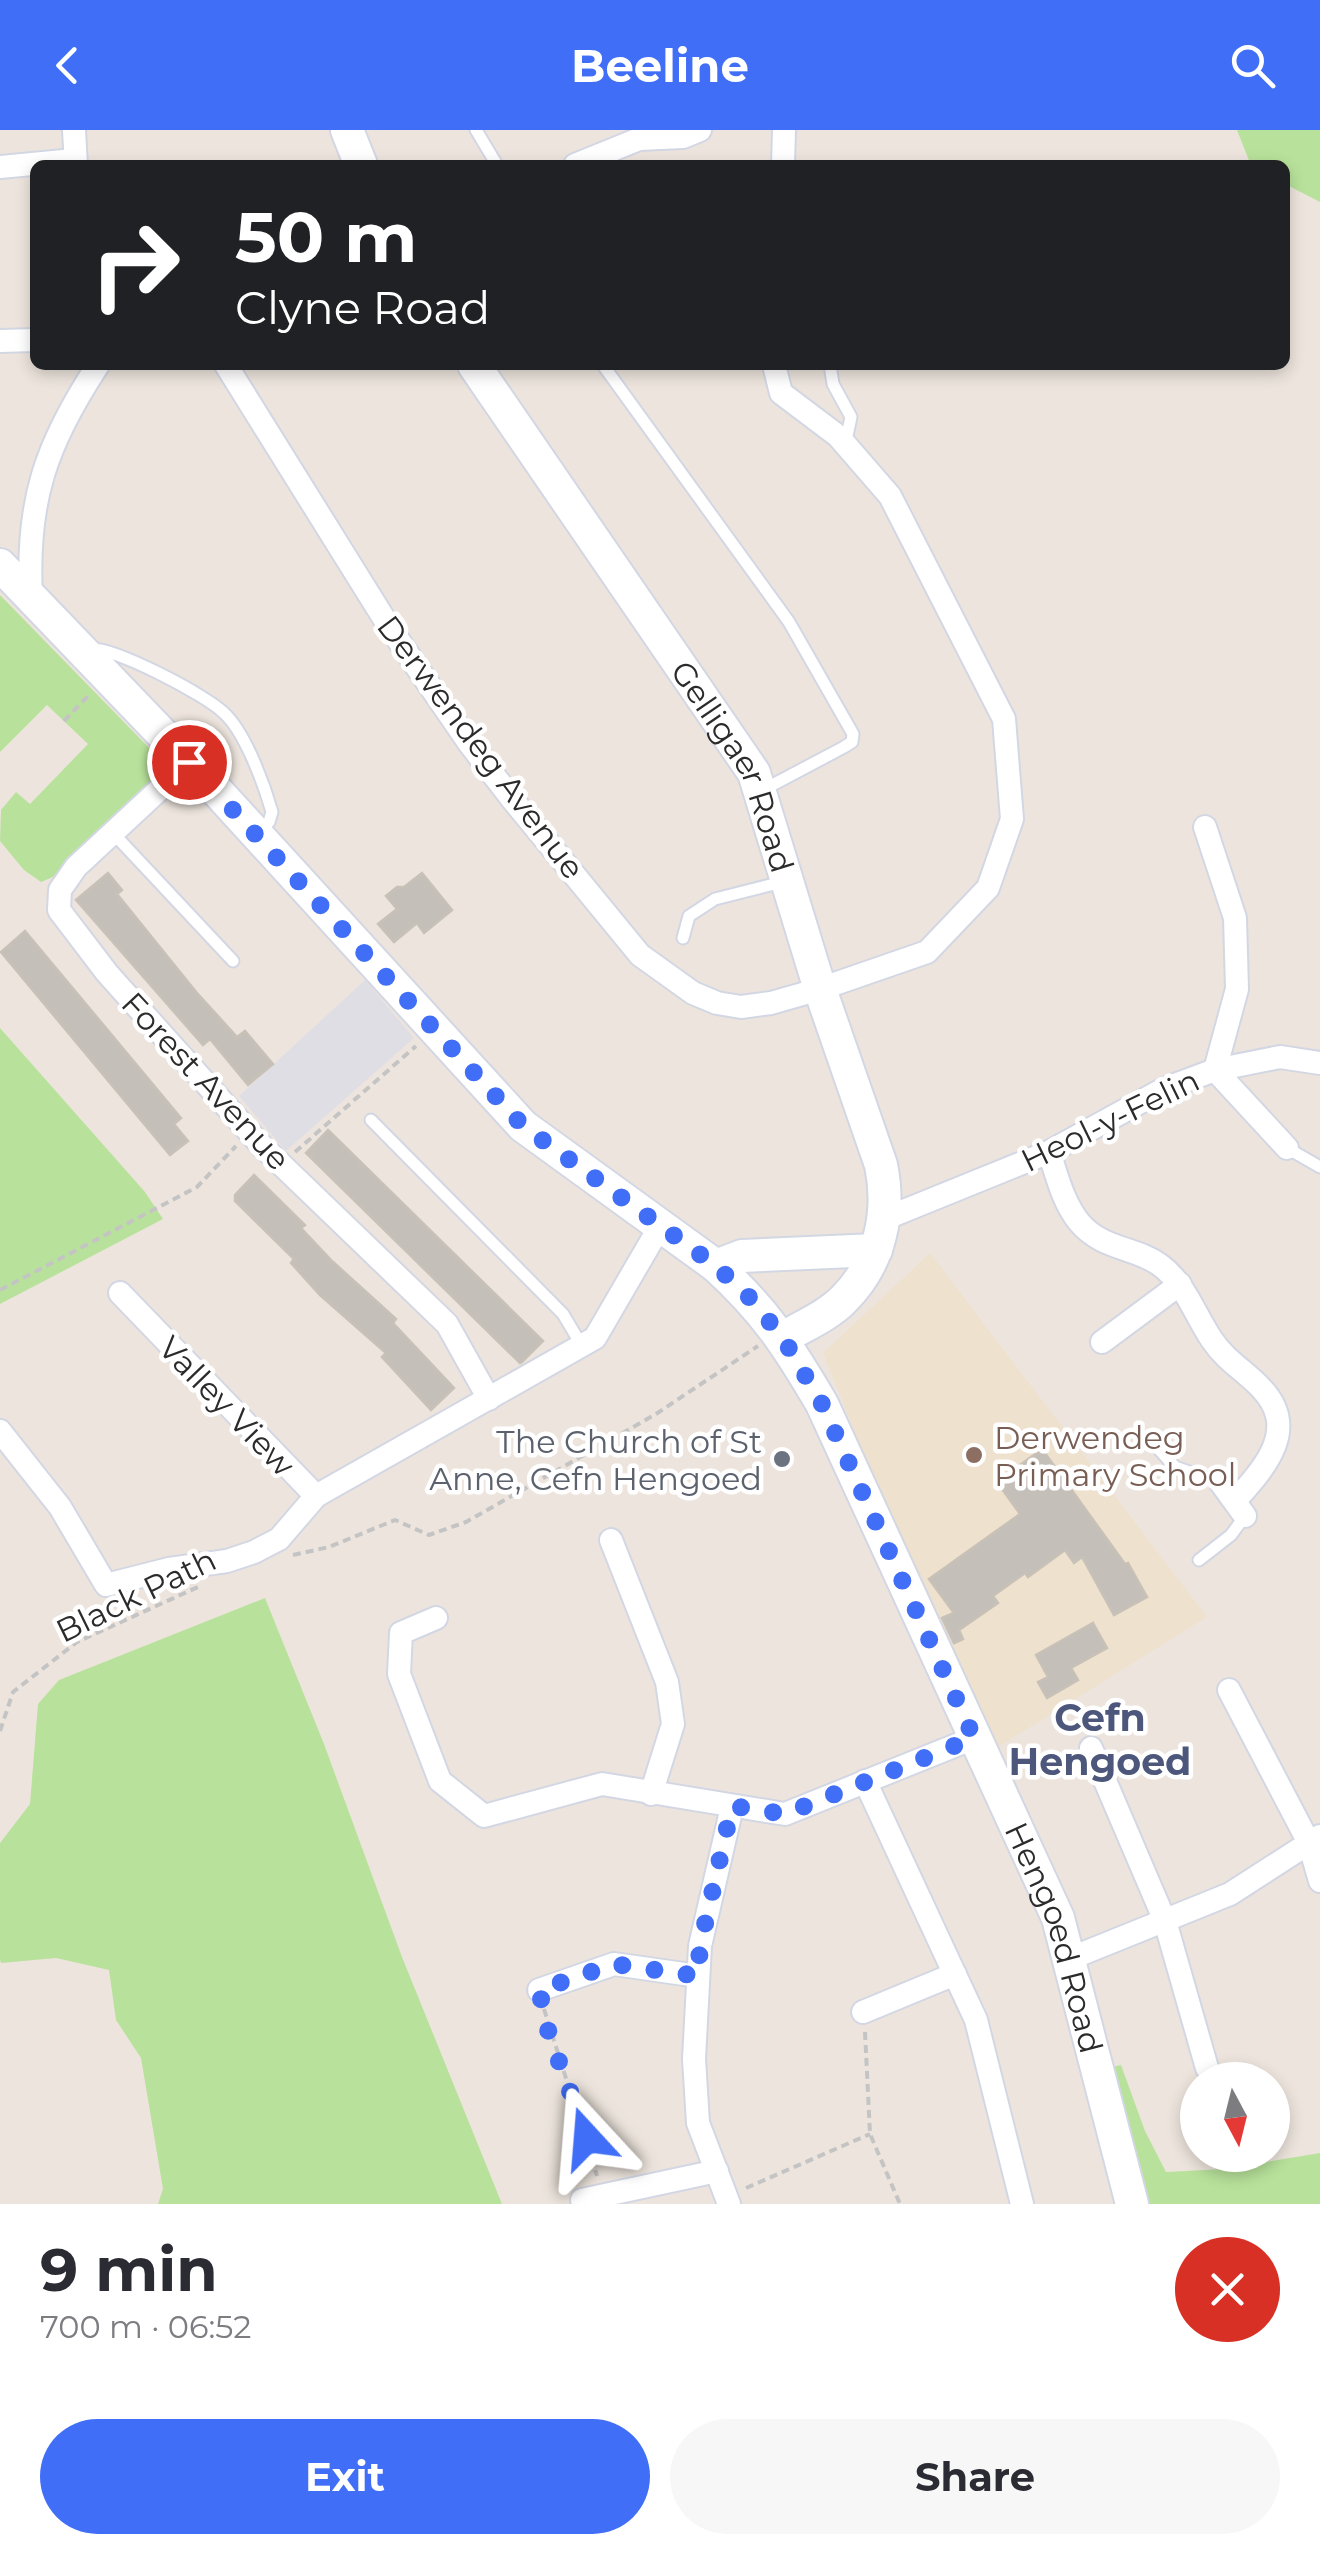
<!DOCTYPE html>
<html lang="en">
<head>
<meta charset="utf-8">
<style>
	body { margin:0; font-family:Montserrat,sans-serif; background:#f7f7f7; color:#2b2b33; height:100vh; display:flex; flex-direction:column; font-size:38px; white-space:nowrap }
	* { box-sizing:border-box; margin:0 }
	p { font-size:32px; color:#7c7c81 }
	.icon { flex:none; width:55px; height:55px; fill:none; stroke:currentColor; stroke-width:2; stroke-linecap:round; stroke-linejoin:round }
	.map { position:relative; height:2074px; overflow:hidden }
	.sheet { display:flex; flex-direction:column; background:#fff; flex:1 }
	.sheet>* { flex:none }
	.hud { position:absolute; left:30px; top:30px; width:1260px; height:210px; border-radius:15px; box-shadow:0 5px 15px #0003; background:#202124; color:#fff; overflow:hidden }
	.needle { width:65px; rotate:173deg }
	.controls { position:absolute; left:1180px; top:1932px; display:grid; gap:20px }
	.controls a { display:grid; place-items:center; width:110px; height:110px; border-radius:50%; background:#fff; box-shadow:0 5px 15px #0003; font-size:50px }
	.pin { position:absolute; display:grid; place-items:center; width:85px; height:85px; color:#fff; margin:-42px; border:5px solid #fff; border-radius:50%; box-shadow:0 2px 10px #0007 }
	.me { position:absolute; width:110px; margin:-55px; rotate:341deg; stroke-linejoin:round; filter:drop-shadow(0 0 8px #0008) }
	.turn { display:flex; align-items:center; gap:35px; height:210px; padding:0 40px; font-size:45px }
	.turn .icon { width:130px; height:130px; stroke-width:2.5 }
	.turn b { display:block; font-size:70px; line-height:85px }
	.round { display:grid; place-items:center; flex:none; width:105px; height:105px; border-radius:52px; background:#f7f7f7 }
	.head { display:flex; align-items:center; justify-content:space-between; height:170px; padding:0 40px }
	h1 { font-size:60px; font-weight:700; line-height:75px }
	.button { display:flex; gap:20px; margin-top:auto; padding:20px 40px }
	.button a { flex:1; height:115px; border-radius:60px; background:#406ef7; color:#fff; font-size:40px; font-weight:700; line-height:115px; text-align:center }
	.button a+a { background:#f7f7f7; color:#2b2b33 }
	header { display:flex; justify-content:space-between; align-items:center; height:130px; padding:0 40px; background:#406ef7; color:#fff; font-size:45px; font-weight:700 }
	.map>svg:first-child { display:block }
	.industrial { fill:#dfdee5 }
	.education { fill:#eee1cd }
	.green { fill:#b8e29b }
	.building { fill:#c5bfba; stroke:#c8c1b7; stroke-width:2.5 }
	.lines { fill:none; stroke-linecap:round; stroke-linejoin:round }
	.lane-casing { stroke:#d3d7e3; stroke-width:15 }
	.street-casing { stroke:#d3d7e3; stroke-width:26 }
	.secondary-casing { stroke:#d3d7e3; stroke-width:36 }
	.path { stroke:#c4c4c4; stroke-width:4; stroke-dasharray:8 5; stroke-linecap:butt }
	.lane { stroke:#fff; stroke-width:11 }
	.street { stroke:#fff; stroke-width:22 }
	.secondary { stroke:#fff; stroke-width:32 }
	.route { stroke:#406ef7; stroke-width:18; stroke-dasharray:0 32.4 }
	.education-dot { fill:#8d6e63; stroke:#fff; stroke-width:4 }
	.worship-dot { fill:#6b7280; stroke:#fff; stroke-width:4 }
	.labels { text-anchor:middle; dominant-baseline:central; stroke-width:9; stroke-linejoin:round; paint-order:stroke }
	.street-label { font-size:32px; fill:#2b2b2b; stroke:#fff }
	.education-label { font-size:32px; fill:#785e54; stroke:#fff; text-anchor:start }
	.worship-label { font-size:32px; fill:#5b616d; stroke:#fff; text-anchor:end }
	.quarter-label { font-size:38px; font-weight:bold; fill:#4c577b; stroke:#fff }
</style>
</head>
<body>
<header><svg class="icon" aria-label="back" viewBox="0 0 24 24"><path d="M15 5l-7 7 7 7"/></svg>Beeline<svg class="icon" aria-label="search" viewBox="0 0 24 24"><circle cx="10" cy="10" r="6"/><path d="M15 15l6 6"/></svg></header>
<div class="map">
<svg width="1320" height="2074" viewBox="0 0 1320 2074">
	<rect width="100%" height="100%" fill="#ede5dd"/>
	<!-- industrial -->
	<path class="industrial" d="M365 850 414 908 286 1021 239 966Z"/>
	<!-- education -->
	<path class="education" d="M930 1123 1207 1487 998 1617 905 1427 823 1223Z"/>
	<!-- green -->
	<g class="green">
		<path d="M1237 0H1320V72L1285 54V35L1250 33Z"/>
		<path d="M0 465 159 628 154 648 53 747 41 752 24 740 0 711 1 680 16 662 30 674 88 614 47 575 0 622Z"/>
		<path d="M0 898 145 1062 163 1089 0 1174Z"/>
		<path d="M265 1468 324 1614 402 1827 502 2074H158L163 2059 141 1928 116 1890 109 1840 56 1828 1 1833 0 1830V1713L30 1674 38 1574 59 1550Z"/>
		<path d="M1121 1935 1145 2001 1166 2042 1224 2039 1320 2023V2074H1144L1112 1937Z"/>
	</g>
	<!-- building -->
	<g class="building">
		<path d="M108 743 122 760 117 764 197 863 237 907 245 901 273 934 248 955 210 909 203 915 76 770Z"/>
		<path d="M422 743 452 780 424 803 417 793 394 812 378 794 397 779 386 766 397 757H404Z"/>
		<path d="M25 801 181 988 174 994 188 1011 170 1025 1 822Z"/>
		<path d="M328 1000 543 1211 522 1232 520 1233 306 1023Z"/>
		<path d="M254 1045 305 1095 301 1098 332 1131 396 1189 393 1193 454 1258 431 1280 382 1227 386 1223 320 1165 291 1133 294 1129 235 1071V1065Z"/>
		<path d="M1042 1319 1125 1434 1128 1433 1147 1467 1114 1485 1082 1427 1074 1433 1065 1420 1028 1447 1025 1443 993 1466 998 1473 959 1500 963 1509 954 1513 942 1488 954 1483 929 1449 1020 1384 997 1352Z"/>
		<path d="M1093 1493 1107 1518 1071 1538 1078 1550 1047 1568 1038 1552 1048 1547 1036 1525Z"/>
	</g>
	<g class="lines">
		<defs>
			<g id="lane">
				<path d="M476 0 497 35"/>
				<path d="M603 235 789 492 853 604 852 612 844 617 763 660"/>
				<path d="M830 235 833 254 851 287 845 315"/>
				<path d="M91 519C114 517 206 565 224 583 245 602 264 654 272 682L269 692 258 702"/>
				<path d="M113 703 233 831"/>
				<path d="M683 808 689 786 715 769 782 752"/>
				<path d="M371 990 563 1184 582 1216"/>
				<path d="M1287 1018 1320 1037"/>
				<path d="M1155 1315 1175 1337 1221 1353"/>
				<path d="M1199 1430 1231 1405 1245 1386"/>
			</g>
			<g id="street">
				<path d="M74 0 76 35"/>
				<path d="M575 35 639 9 683 7 700 0"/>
				<path d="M783 35 784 0"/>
				<path d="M0 37 74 30"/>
				<path d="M0 211 35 210"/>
				<path d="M226 235 388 495 469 613 512 669 640 825 693 863 717 873 741 877 771 873 820 859 927 822 988 758 1012 689 1004 589 890 366 838 306 781 263 774 235"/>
				<path d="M31 466C26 371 46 314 98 235"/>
				<path d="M189 632 76 737 60 760 59 780 107 843 261 1015 447 1194 489 1269"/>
				<path d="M1215 940 1280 927 1320 933"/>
				<path d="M1215 940 1287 1018"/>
				<path d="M1049 1022C1057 1046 1063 1072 1079 1092 1102 1120 1136 1117 1160 1135 1185 1153 1195 1185 1212 1210 1227 1232 1244 1240 1261 1258 1301 1300 1263 1339 1235 1371"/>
				<path d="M884 1089 1049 1022 1164 959 1215 940 1237 859 1235 788 1205 697"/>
				<path d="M120 1163 316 1366 595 1208 659 1098"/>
				<path d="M1102 1212 1180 1154"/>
				<path d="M0 1301 60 1377 106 1455 169 1439 227 1431 254 1422 279 1409 316 1366"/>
				<path d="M1221 1353 1245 1386"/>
				<path d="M611 1410 667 1552 673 1594 651 1664"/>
				<path d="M436 1488 401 1503 399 1544 440 1651 484 1686 602 1654 785 1684 974 1608"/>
				<path d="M1229 1560 1309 1713 1320 1751"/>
				<path d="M1091 1618 1165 1791 1207 1938"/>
				<path d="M865 1651 976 1890 1022 2074"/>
				<path d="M1069 1829 1230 1764 1320 1706"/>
				<path d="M539 1860 614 1834 698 1846"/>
				<path d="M863 1882 955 1844"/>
				<path d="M582 2070 717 2041"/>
				<path d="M729 2074 698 1993 694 1929 700 1816 732 1677"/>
			</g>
			<g id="secondary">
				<path d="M347 0 361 35"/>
				<path id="s1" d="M474 235 754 643 820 859 881 1035C891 1083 880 1133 844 1169 829 1185 803 1196 783 1208"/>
				<path d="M0 435 217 661 523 996 716 1136 742 1126 876 1120"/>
				<path id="s2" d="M716 1136C766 1182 788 1216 822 1274L1058 1788 1132 2074"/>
			</g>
		</defs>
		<!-- lane casing -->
		<use href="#lane" class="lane-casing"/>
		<!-- street casing -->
		<use href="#street" class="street-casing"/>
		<!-- secondary casing -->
		<use href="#secondary" class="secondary-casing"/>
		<!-- path -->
		<g class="path">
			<path d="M64 591 89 565"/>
			<path d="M295 1022 416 916"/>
			<path d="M0 1160 197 1057 236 1016"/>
			<path d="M293 1425 329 1417 395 1390 429 1405 466 1392 656 1284 758 1216"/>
			<path d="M0 1601 13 1562 77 1512 198 1457"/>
			<path d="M544 1879 597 2046"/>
			<path d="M865 1902 870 2004 900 2074"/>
			<path d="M746 2058 870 2004"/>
		</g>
		<!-- lane -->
		<use href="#lane" class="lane"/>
		<!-- street -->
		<use href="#street" class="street"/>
		<!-- secondary -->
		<use href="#secondary" class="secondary"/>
	</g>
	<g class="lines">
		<!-- route -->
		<path class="route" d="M189 632 523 996 716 1136 750 1168 783 1208 822 1274 974 1608 785 1684 732 1676 700 1816 698 1846 614 1834 539 1860 549 1904 587 2008"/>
	</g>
	<!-- markers -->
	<circle class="education-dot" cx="974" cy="1325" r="10"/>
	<circle class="worship-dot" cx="782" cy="1329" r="10"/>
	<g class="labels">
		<!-- street labels -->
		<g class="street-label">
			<text transform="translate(481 617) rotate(53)">Derwendeg Avenue</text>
			<text stroke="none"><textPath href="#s1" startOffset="480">Gelligaer Road</textPath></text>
			<text transform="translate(206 951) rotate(47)">Forest Avenue</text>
			<text transform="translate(1110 990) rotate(-26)">Heol-y-Felin</text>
			<text transform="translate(227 1276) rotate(46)">Valley View</text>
			<text transform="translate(136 1465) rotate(-26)">Black Path</text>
			<text stroke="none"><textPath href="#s2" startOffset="758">Hengoed Road</textPath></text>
		</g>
		<!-- education labels -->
		<g class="education-label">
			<text x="994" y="1307">Derwendeg<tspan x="994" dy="37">Primary School</tspan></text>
		</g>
		<!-- worship labels -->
		<g class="worship-label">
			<text x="762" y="1311">The Church of St<tspan x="762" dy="37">Anne, Cefn Hengoed</tspan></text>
		</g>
		<!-- quarter labels -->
		<g class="quarter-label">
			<text x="1100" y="1587">Cefn<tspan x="1100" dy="44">Hengoed</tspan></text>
		</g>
	</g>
</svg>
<div class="controls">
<a><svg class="needle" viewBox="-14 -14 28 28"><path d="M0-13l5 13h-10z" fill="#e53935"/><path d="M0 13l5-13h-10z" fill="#7c7c81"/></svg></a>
</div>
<div class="pin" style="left:189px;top:632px;background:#d93025"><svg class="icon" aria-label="arrive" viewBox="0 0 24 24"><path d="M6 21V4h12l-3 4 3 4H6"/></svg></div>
<svg class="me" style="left:587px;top:2008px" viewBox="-20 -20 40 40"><path d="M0-17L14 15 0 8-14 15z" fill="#406ef7" stroke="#fff" stroke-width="4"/></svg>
<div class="hud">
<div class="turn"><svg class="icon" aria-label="right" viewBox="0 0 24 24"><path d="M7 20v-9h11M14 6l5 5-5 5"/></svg><div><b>50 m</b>Clyne Road</div></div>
</div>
</div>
<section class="sheet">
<div class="head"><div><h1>9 min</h1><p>700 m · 06:52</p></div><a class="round" style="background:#d93025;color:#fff"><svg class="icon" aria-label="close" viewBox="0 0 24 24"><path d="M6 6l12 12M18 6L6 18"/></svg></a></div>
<div class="button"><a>Exit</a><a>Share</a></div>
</section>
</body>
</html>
